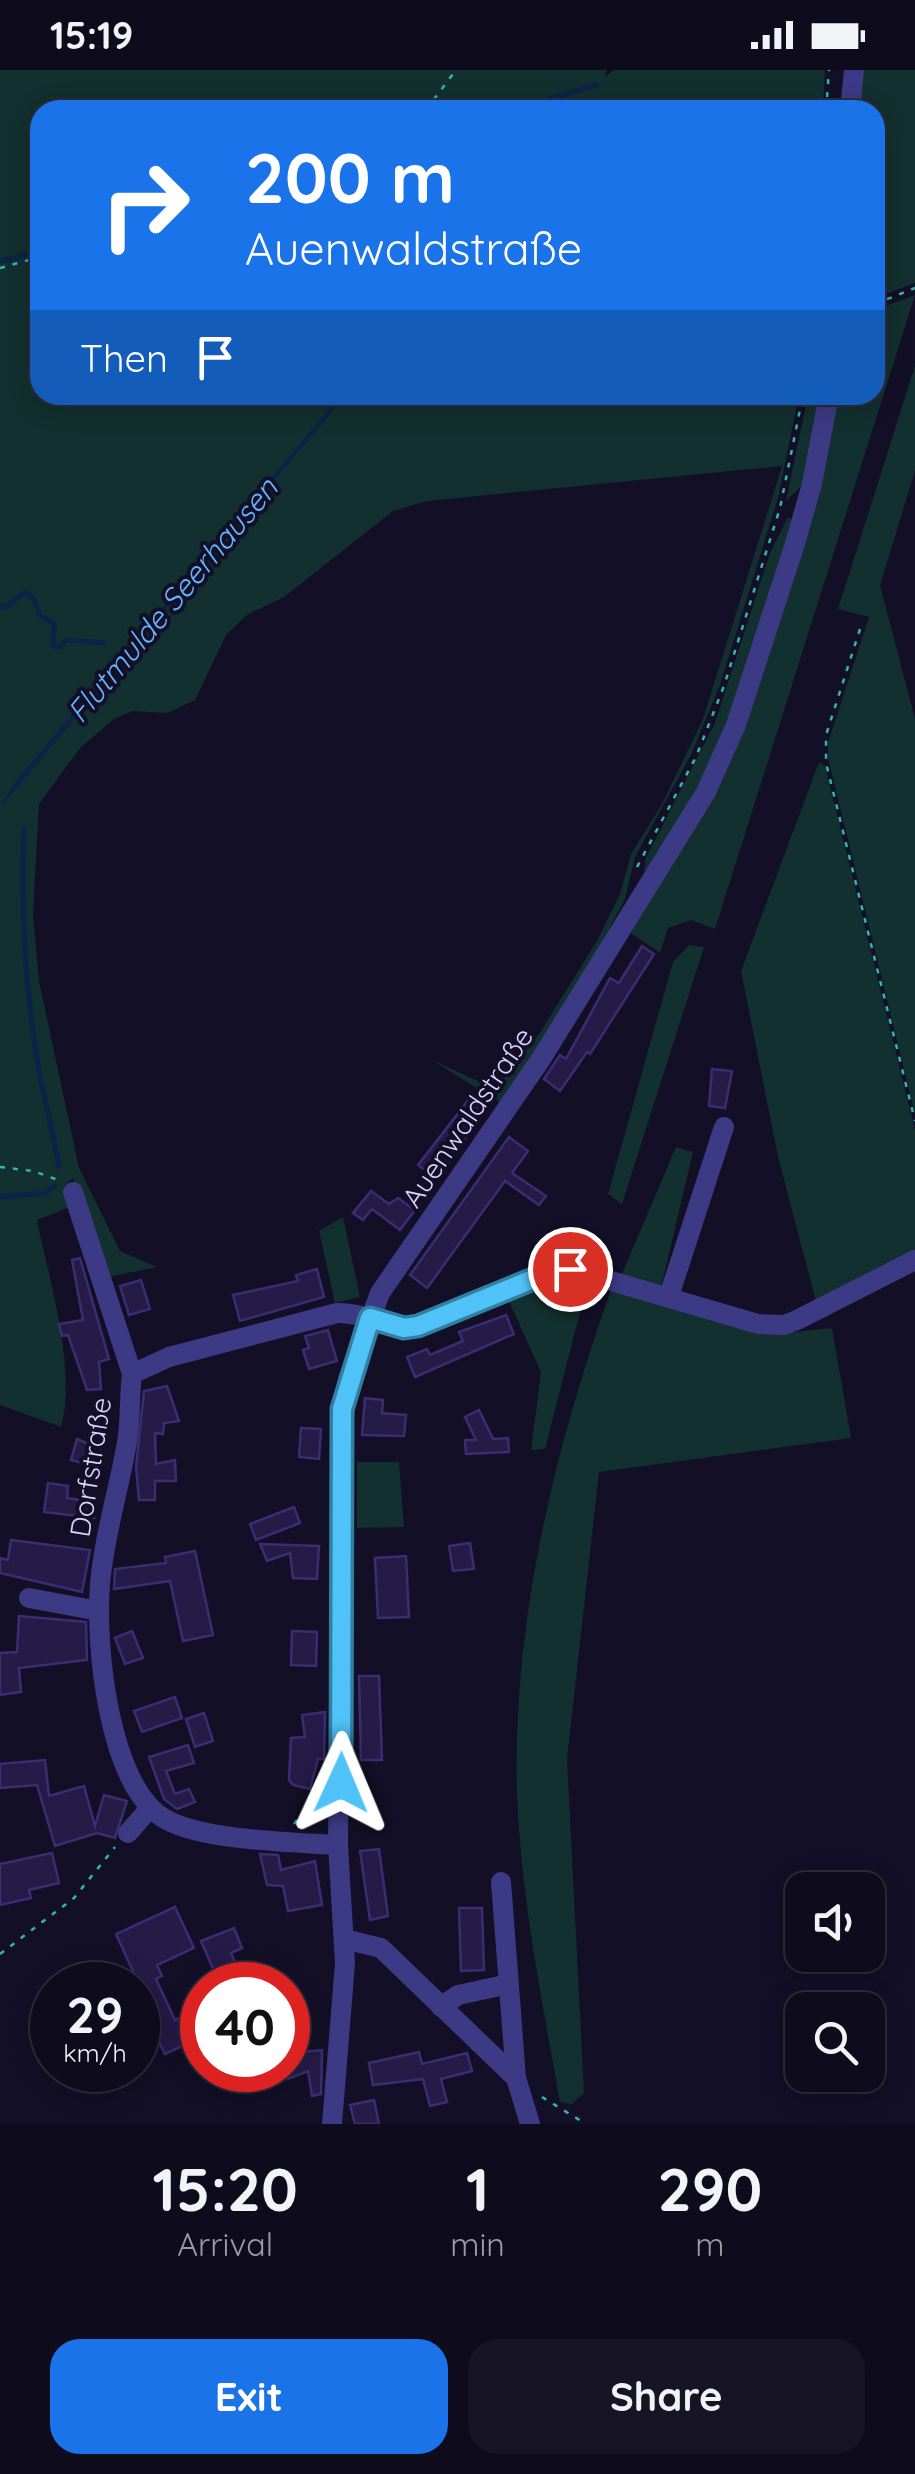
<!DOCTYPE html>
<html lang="en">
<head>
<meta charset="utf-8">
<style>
	body { margin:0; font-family:Quicksand,sans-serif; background:#171425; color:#f1f3f6; height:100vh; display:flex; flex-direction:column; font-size:38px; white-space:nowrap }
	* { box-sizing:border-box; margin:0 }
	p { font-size:32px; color:#9b9ba3 }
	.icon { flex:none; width:55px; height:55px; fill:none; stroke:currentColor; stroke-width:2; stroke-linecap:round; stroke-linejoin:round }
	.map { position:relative; height:2054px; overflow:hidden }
	.sheet { display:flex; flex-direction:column; background:#0e0b1c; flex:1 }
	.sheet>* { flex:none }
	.guide { position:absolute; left:30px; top:30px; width:855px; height:305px; border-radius:30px; box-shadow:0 5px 25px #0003,0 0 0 2px #2e2b3b; background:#1a73e8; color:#fff; overflow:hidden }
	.buttons { position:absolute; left:785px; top:1802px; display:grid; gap:20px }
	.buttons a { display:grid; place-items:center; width:100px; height:100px; border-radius:20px; background:#0e0b1c; box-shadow:0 5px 25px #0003,0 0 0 2px #2e2b3b; font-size:50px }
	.speed { position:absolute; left:30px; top:1892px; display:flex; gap:20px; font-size:50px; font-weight:700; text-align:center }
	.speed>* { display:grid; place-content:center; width:130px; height:130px; border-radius:50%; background:#0e0b1c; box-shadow:0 5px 25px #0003,0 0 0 2px #2e2b3b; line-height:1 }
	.speed small { font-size:25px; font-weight:400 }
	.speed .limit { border:15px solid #d22; background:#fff; color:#111 }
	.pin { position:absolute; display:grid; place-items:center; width:85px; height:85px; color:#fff; margin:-42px; border:5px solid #fff; border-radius:50%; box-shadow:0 2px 10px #0007 }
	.me { position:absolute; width:110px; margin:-55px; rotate:1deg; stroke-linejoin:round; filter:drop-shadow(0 0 8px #0008) }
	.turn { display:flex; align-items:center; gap:35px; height:210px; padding:0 50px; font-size:45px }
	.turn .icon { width:130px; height:130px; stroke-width:2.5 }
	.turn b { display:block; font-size:70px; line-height:85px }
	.then { display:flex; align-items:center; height:95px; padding:0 50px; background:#0003; gap:20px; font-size:38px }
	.eta { display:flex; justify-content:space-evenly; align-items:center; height:170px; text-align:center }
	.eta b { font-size:60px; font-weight:800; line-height:70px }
	.cta { display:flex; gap:20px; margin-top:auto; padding:20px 50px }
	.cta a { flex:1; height:115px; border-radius:30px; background:#1a73e8; color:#fff; font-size:40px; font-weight:800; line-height:115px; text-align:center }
	.cta a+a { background:#171425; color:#f1f3f6 }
	.status { display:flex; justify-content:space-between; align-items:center; height:70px; padding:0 50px; background:#0e0b1c; direction:ltr }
	.status svg { height:28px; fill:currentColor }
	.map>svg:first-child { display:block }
	.green { fill:#12302f }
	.water { fill:#0c2248 }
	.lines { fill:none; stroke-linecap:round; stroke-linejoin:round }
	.stream { stroke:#0c2248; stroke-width:5 }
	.building { fill:#241b47; stroke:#3b2d73; stroke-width:2.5 }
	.path { stroke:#2fb8b0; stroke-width:2.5; stroke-dasharray:5 8; stroke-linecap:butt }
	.minor { stroke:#3d3a85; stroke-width:20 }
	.route-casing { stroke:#337fa1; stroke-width:25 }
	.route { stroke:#4fc3f7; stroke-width:18 }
	.labels { text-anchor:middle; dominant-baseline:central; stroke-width:8; stroke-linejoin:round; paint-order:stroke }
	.street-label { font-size:28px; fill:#d9d4ff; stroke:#130f26 }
	.water-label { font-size:30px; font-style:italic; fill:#62b6ff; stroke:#130f26 }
</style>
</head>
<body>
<div class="status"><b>15:19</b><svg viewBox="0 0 49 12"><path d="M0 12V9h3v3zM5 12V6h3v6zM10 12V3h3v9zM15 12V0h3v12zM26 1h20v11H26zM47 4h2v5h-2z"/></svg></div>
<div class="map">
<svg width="915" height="2054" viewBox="0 0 915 2054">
	<rect width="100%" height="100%" fill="#130f26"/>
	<!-- green -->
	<g class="green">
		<path d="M0 0H607L604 8 614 0H825L823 40H40V325H341L17 714 346 325H799L778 428 720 615 691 685 635 787 625 829 603 871 605 877 501 1033 430 989 482 1013 501 1009 539 964 597 871 620 824 631 784 662 734 703 649 782 396 427 431 393 441 284 527 247 545 226 565 195 630 168 643 132 641 114 649 80 678 39 734 33 844 39 911 79 1098 120 1181 157 1197 108 1207 73 1108 63 1117 73 1136 37 1150C49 1210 77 1298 61 1357L0 1335Z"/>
		<path d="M861 0H915V213L875 228V40H858Z"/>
		<path d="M915 225 715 859 691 850 668 858 660 883 631 863 711 725 835 325H875V240Z"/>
		<path d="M915 296V401L880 515 915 649V1044L828 688V673L869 547 838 539Z"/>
		<path d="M808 325H822L806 412 786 431Z"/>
		<path d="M788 447 795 451 719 680 643 810 646 788 715 653 770 483Z"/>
		<path d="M819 692 825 696 915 1060V1185L817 1235 778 1087 741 901Z"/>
		<path d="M689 875 704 877 622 1134 608 1124 673 892Z"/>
		<path d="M676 1077 693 1082 661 1218 621 1206Z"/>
		<path d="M343 1147 360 1227 335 1233 319 1161Z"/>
		<path d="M572 1216 586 1219 545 1379 531 1380 541 1302 508 1229 541 1219Z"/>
		<path d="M611 1220 776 1264 832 1258 851 1368 599 1402 567 1689 584 2023 572 2034 560 2032C542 1931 521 1828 517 1724 512 1553 554 1380 611 1220Z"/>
		<path d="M357 1392H399L404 1457 357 1458Z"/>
	</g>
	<!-- water -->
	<path class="water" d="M341 325H346L0 738 15 712Z"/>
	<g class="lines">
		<!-- stream -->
		<g class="stream">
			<path d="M513 40 596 15"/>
			<path d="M0 191 40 181"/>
			<path d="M0 536 7 537 25 522 34 529 40 546 54 553 53 576 60 577 66 570 104 573"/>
			<path d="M24 759C21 841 25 925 40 1006 46 1037 54 1067 59 1097"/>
			<path d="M0 1127 45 1123 55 1116"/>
		</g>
	</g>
	<!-- building -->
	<g class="building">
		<path d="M642 876 654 884 590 984 587 982 560 1021 544 1009 560 985 566 989 610 908 619 913Z"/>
		<path d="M712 999 732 1001 725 1038 709 1036Z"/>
		<path d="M473 1024 489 1034 437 1109 418 1095Z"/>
		<path d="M509 1067 528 1081 512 1103 546 1126 539 1135 505 1111 427 1218 410 1205Z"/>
		<path d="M371 1121 389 1134 398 1128 415 1140 400 1160 372 1139 363 1150 353 1143Z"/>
		<path d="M80 1188 109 1289 99 1292 101 1319 87 1320 68 1265 62 1266 59 1254 83 1250 72 1190Z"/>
		<path d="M317 1199 324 1227 240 1251 233 1225 298 1211 296 1205Z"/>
		<path d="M141 1210 150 1239 129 1245 120 1216Z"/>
		<path d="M506 1245 514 1264 415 1307 407 1287 427 1279 430 1285 463 1271 459 1262Z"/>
		<path d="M328 1260 337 1291 309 1299 303 1280 309 1278 305 1266Z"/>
		<path d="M167 1316 179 1351 164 1353 163 1364 155 1363 156 1394 175 1390 176 1411H155V1430H139L136 1397 144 1321Z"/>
		<path d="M365 1328 383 1330 382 1343 406 1345 404 1366 362 1365Z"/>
		<path d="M479 1340 493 1369 508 1368 509 1382 466 1384 465 1370H476L465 1347Z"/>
		<path d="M301 1358 321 1359 319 1389 299 1387Z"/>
		<path d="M77 1369 101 1379 96 1397 71 1390Z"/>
		<path d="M48 1413 68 1416 67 1428 95 1432 94 1448 44 1442Z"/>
		<path d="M294 1437 300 1453 256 1470 250 1454Z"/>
		<path d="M11 1470 90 1480 82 1522 0 1503V1488L8 1490Z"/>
		<path d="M470 1473 474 1499 453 1501 449 1476Z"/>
		<path d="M260 1474 319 1476 317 1509 293 1508 290 1483 267 1491Z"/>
		<path d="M195 1481 213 1565 183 1571 170 1511 114 1519 115 1499 166 1493 165 1487Z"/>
		<path d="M406 1486 409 1547 378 1548 375 1488Z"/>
		<path d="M19 1546 86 1552 87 1590 19 1598 21 1622 0 1625V1583L17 1582Z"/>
		<path d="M132 1561 143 1588 125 1594 115 1568Z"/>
		<path d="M292 1561 317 1562 316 1596 291 1595Z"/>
		<path d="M359 1606H379L382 1690H361Z"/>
		<path d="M175 1627 182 1648 142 1662 134 1641Z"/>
		<path d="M325 1642 324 1689H318L310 1719 293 1715 289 1710 291 1668 305 1667 302 1645Z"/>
		<path d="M204 1643 213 1671 195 1677 186 1649Z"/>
		<path d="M188 1675 194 1693 166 1701 175 1724 189 1719 195 1732 177 1739 164 1729 149 1687Z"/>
		<path d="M45 1690 49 1726 84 1716 95 1756 104 1725 127 1731 115 1768 97 1763 55 1776 37 1715 0 1718V1694Z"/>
		<path d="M379 1779 388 1846 370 1850 360 1781Z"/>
		<path d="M52 1783 59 1813 29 1820 31 1828 0 1835V1794Z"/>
		<path d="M260 1784 278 1785 281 1800 315 1791 322 1835 288 1841 283 1816 267 1815Z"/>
		<path d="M175 1837 194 1878 157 1895 162 1906 156 1909 175 1950 202 1938V1967L165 1984 153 1960 159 1958 116 1864Z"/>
		<path d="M459 1838H482L484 1900 461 1901Z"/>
		<path d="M234 1858 242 1878 231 1883 245 1915H220L201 1871Z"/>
		<path d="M288 1955 300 1982 322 1980 321 2024 312 2026 308 2001 288 2009Z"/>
		<path d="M419 1982 422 1994 467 1983 472 2001 441 2009 447 2032 430 2036 423 2009 373 2015 369 1993Z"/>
		<path d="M374 2030 379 2054H355L350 2035Z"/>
	</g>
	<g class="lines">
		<!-- path -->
		<g class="path">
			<path d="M426 40 456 0"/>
			<path d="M826 40 829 0"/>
			<path d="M0 198 40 187"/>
			<path d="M875 234 915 218"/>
			<path d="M860 559 826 665V693L915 1051"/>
			<path d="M637 797 696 687 724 616 780 438 803 325"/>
			<path d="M0 1097 33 1101 61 1111"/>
			<path d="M294 1754 320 1721"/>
			<path d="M0 1884 74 1828 115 1777"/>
			<path d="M542 2027 586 2054"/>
		</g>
		<!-- minor -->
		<g class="minor">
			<path d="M850 40 854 0"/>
			<path d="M73 1122 132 1304"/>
			<path d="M669 1226 724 1057"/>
			<path d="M132 1304 169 1287 337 1243C365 1242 389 1260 418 1256L538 1207 570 1199 758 1254 784 1255 797 1250 915 1190"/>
			<path d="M132 1304C129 1326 131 1350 127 1372 119 1420 104 1466 100 1514 95 1574 108 1716 165 1749 204 1771 292 1772 338 1775"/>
			<path d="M29 1528 99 1541"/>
			<path d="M128 1763 150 1738"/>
			<path d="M501 1812 516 2008 530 2054"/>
			<path d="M344 1869 381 1878 516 2008"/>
			<path d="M441 1937 458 1925 509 1914"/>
			<path d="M332 2054 345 1893 338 1775 341 1376 348 1309 380 1223 541 989 706 722 736 655 794 477 812 414 829 325"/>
		</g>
	</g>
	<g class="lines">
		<defs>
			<path id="route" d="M341 1713 342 1339 370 1248 404 1258 418 1256 538 1207 570 1199"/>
		</defs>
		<!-- route casing -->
		<use href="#route" class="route-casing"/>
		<!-- route -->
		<use href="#route" class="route"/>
	</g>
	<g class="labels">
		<!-- street labels -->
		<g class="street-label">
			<text transform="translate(467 1047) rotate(-56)">Auenwaldstraße</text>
			<text transform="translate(90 1397) rotate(-81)">Dorfstraße</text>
		</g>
		<!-- water labels -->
		<g class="water-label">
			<text transform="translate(172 530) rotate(-50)">Flutmulde Seerhausen</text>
		</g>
	</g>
</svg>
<div class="buttons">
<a><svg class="icon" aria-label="sound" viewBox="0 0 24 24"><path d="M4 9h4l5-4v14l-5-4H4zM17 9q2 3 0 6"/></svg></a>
<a><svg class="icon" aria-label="search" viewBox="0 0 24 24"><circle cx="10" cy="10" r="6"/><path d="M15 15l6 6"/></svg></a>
</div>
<div class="speed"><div>29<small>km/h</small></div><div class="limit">40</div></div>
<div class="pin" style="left:570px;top:1199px;background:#d93025"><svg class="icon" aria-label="arrive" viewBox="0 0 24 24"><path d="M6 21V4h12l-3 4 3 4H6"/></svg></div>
<svg class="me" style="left:341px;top:1713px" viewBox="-20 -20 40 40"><path d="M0-17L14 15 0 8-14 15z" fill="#4fc3f7" stroke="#fff" stroke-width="4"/></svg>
<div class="guide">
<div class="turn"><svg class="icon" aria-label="right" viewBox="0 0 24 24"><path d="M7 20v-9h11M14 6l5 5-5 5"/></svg><div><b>200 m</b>Auenwaldstraße</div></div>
<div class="then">Then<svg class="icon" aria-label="arrive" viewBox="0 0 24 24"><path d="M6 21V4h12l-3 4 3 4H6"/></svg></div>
</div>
</div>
<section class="sheet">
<div class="eta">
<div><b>15:20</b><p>Arrival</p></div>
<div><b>1</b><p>min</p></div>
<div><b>290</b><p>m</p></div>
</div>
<div class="cta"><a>Exit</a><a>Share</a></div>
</section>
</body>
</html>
